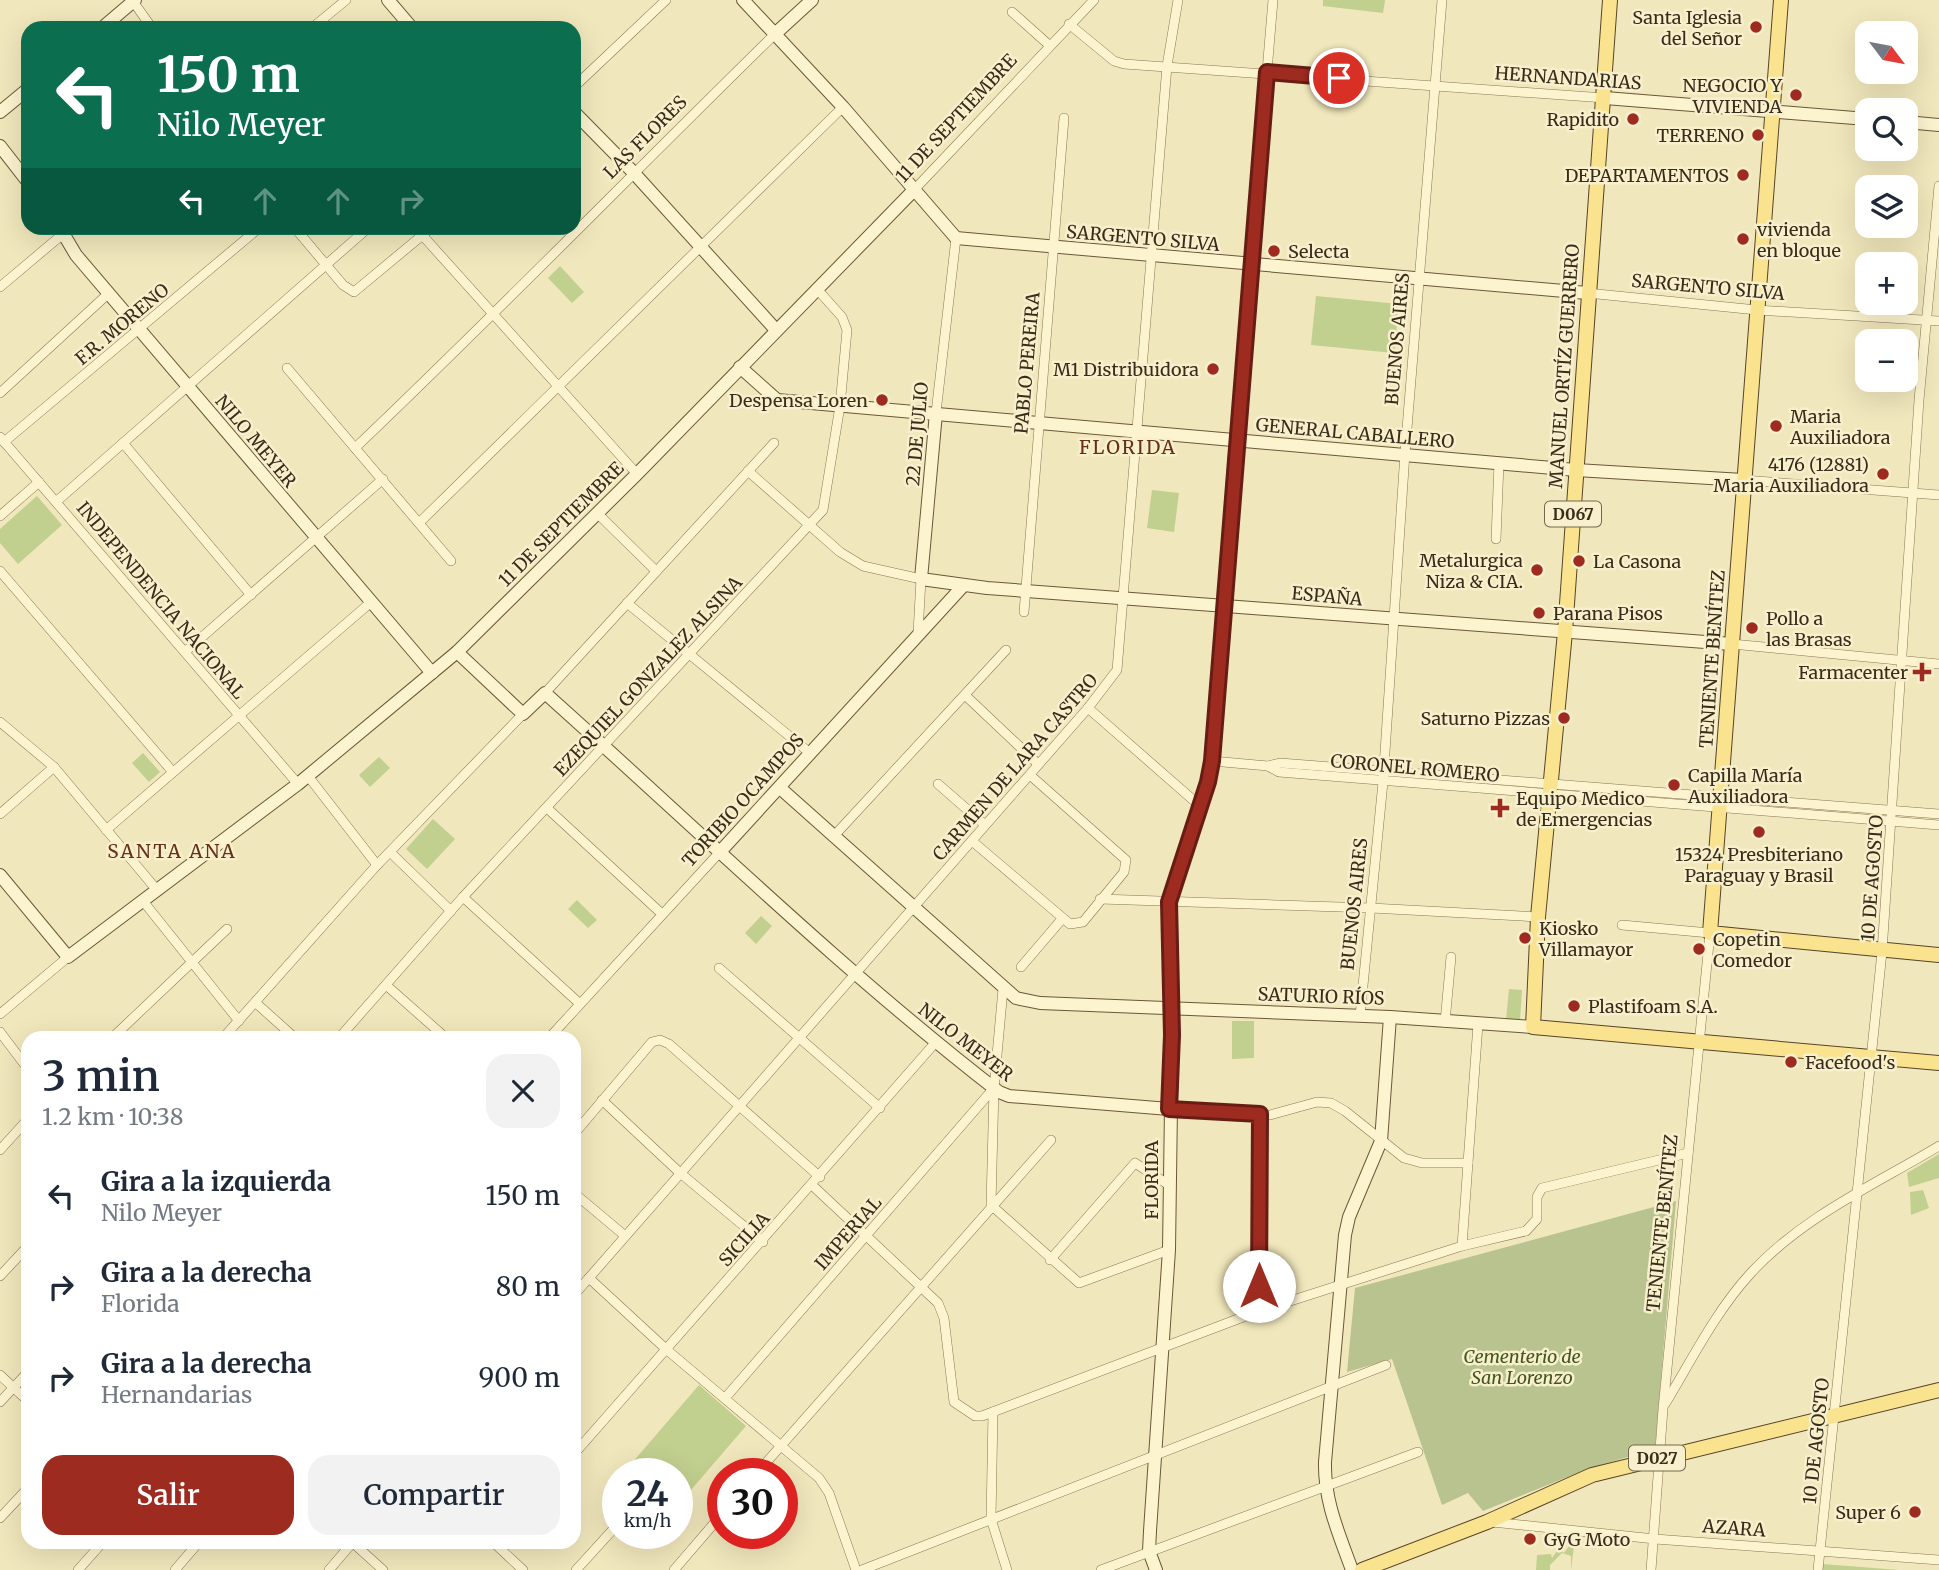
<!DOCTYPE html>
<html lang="es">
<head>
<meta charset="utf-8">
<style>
	body { margin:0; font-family:Merriweather,serif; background:#f2f2f3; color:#1f2937; height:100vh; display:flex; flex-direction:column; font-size:26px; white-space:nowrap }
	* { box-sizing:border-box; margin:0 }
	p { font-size:23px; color:#747a83 }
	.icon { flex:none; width:38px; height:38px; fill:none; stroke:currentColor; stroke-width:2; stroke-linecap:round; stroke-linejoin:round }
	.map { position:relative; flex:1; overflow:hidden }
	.panel { position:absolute; left:21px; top:1031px; width:560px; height:518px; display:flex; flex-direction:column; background:#fff; border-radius:21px; box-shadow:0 7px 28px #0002 }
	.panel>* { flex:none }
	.guide { position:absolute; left:21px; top:21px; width:560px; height:214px; border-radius:21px; box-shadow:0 7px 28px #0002; background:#0b6e4f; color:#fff; overflow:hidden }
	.needle { width:46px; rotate:122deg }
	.controls { position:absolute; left:1855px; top:21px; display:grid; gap:14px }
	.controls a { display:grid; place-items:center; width:63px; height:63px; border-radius:14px; background:#fff; box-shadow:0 7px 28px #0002; font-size:35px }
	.speed { position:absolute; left:602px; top:1458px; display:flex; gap:14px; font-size:35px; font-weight:700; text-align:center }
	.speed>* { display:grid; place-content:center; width:91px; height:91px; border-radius:50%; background:#fff; box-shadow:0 7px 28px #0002; line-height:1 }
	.speed small { font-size:18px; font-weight:400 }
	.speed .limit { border:10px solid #d22; background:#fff; color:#111 }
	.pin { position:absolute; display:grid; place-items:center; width:60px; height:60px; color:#fff; margin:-30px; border:4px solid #fff; border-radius:50%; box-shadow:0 2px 7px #0007 }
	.me { position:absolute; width:77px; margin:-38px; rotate:0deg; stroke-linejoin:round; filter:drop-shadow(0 0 5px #0008) }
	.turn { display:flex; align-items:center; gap:24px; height:147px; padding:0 21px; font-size:32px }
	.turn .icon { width:91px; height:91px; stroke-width:2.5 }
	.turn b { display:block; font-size:49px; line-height:60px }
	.lanes { display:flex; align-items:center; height:66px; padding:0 21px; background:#0003; justify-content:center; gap:35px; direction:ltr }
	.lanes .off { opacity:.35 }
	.round { display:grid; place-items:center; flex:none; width:74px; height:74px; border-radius:21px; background:#f2f2f3 }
	.overview { display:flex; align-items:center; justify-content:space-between; height:119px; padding:0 21px }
	h1 { font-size:42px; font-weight:600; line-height:52px }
	.primary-button { display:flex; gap:14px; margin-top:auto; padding:14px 21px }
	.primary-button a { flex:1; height:80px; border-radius:21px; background:#9e2b1f; color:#fff; font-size:28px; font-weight:600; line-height:80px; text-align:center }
	.primary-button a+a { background:#f2f2f3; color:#1f2937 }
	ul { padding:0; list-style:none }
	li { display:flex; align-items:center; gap:21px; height:91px; padding:0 21px }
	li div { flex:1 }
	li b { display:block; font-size:26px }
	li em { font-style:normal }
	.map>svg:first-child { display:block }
	.green { fill:#c1d08f }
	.cemetery { fill:#b8c38f }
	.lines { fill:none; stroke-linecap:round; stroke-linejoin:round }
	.street-casing { stroke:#8a7654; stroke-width:10 }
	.secondary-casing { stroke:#6b5737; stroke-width:14 }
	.primary-casing { stroke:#574329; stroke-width:16 }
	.street { stroke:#fcf3cf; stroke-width:9 }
	.secondary { stroke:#fcf3cf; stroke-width:12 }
	.primary { stroke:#f9e38f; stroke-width:14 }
	.route-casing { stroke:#671c14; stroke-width:18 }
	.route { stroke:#9e2b1f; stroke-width:12 }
	.poi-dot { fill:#9e2b1f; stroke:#f8f0cc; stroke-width:2.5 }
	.labels { text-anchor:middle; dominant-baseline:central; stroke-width:5; stroke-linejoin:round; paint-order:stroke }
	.shield { fill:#f8f0cc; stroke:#72674f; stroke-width:2 }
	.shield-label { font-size:16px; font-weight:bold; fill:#382c1a }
	.poi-label { font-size:18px; fill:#382c1a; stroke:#f8f0cc; text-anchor:start }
	.street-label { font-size:18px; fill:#382c1a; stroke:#f8f0cc }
	.park-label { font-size:18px; font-style:italic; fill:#42561f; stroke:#f8f0cc }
	.neighbourhood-label { font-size:19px; letter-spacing:2px; fill:#683016; stroke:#f8f0cc }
</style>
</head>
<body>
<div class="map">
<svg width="1939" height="1570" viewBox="0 0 1939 1570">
	<rect width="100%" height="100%" fill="#f1e7bc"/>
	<!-- green -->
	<g class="green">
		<path d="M1323 0H1385L1383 13 1323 6Z"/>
		<path d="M560 266 584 292 572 303 548 278Z"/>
		<path d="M1316 296 1399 304 1394 353 1311 345Z"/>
		<path d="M1152 490 1179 493 1174 532 1147 528Z"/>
		<path d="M37 496 62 525 18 564 0 543V529Z"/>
		<path d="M143 753 160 772 149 782 132 763Z"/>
		<path d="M379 757 390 768 370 787 359 775Z"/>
		<path d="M433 819 455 839 427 869 406 849Z"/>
		<path d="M577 900 597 920 588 928 568 909Z"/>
		<path d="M761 916 772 926 756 944 745 933Z"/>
		<path d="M1509 989 1522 990 1520 1021 1506 1020Z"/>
		<path d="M1232 1021H1254V1058L1232 1059Z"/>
		<path d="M1939 1154V1178L1909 1187 1907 1173Z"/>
		<path d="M1923 1190 1929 1208 1911 1215 1910 1192Z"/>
		<path d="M699 1385 746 1426 678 1505 677 1474 642 1473 631 1464Z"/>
		<path d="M1571 1543 1574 1546 1571 1570V1556L1562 1553 1550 1565V1570H1536L1537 1555 1551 1554 1552 1558 1559 1548 1564 1553Z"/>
		<path d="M1822 1564 1900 1570H1821Z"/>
	</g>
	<!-- cemetery -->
	<path class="cemetery" d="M1676 1201 1655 1449 1590 1468 1483 1511 1468 1493 1442 1505 1392 1359 1347 1372 1355 1288Z"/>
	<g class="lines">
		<defs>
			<g id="street">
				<path d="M132 0 152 28"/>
				<path d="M1012 12 1049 45"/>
				<path d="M1069 24 1114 61 1124 64 1605 98"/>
				<path d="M312 28 346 0"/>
				<path d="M574 87 666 0"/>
				<path d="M914 190 1094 0"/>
				<path d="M295 228 343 285 354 292 431 228"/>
				<path d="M423 236 637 474"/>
				<path d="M0 287 70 228"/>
				<path d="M1587 293 1757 310 1939 321"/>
				<path d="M287 368 451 561"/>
				<path d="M0 393 109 293"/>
				<path d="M936 413 956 238"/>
				<path d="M0 437 298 784"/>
				<path d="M1236 440 1273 0"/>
				<path d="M4 442 259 228"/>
				<path d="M123 443 251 595"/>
				<path d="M355 448C498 312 635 171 776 33"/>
				<path d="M748 471 840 552 863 566 921 579 918 633"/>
				<path d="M1743 480 1939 495"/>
				<path d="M57 501 368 228"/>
				<path d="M597 513 656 571"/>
				<path d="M0 516 39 482"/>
				<path d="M420 522 843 107"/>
				<path d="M1496 539 1499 463"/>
				<path d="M0 571 172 771"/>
				<path d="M627 603 810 753"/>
				<path d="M1024 612 1064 118"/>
				<path d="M1732 644 1939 664"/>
				<path d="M186 651 383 479"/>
				<path d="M545 693 774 443"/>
				<path d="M966 696 1038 764"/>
				<path d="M1088 708 1200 806"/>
				<path d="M0 722 54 767 156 889"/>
				<path d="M1212 761 1268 766 1280 763 1939 814"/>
				<path d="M1268 766 1279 772 1939 825"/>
				<path d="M308 776 377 865"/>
				<path d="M938 784 985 825"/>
				<path d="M547 808 662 914"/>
				<path d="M0 814 54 767"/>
				<path d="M106 830 370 603"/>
				<path d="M833 837 1006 650"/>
				<path d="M972 841 1070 924 1083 922 1124 872 1126 860 1030 775"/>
				<path d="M391 853 451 911"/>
				<path d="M463 897 579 1003"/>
				<path d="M1100 899 1371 908 1538 917"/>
				<path d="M143 901 239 1021"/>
				<path d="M1622 925 1710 933 1663 1409 1651 1570"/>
				<path d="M1021 967 1062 919"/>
				<path d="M719 968 880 1108"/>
				<path d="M386 985 446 1038"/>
				<path d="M1003 989 994 1088 991 1205 1079 1283 1169 1250"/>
				<path d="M256 1003 295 1038"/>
				<path d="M0 1014 68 957"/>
				<path d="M1360 1016 1383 782 1405 453 1442 0"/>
				<path d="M1445 1022 1451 957"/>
				<path d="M0 1032 28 1069"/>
				<path d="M112 1038 227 929"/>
				<path d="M223 1038 377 865 523 714"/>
				<path d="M339 1038 463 897 823 510 840 406 847 330 842 317 817 289"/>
				<path d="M549 1038 719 853"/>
				<path d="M602 1100 679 1172 763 1242"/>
				<path d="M1169 1109 1270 1115 1317 1102 1331 1103 1345 1111 1404 1158 1422 1163H1468"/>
				<path d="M574 1134 652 1042 660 1040 669 1044 820 1177"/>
				<path d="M0 1150 28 1119"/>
				<path d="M813 1186 938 1303 944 1318 954 1402 975 1416H982L1259 1311 1462 1246 1526 1231 1537 1219V1197L1542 1188 1688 1153"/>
				<path d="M574 1193 624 1235"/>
				<path d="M1462 1246 1478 1024"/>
				<path d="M1050 1260 1135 1163 1169 1185"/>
				<path d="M0 1276 28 1246"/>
				<path d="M589 1278 667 1350 819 1478 829 1493 856 1570"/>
				<path d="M574 1295 1088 708 1117 670 1167 66 1178 0"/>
				<path d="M1259 1311 1260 1114"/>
				<path d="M0 1375 28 1401"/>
				<path d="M726 1397 994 1088"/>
				<path d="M0 1402 28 1372"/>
				<path d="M1665 1404C1691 1361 1716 1311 1750 1274 1802 1217 1874 1185 1939 1146"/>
				<path d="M993 1412 991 1519 1007 1570"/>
				<path d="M574 1454 935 1043"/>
				<path d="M756 1474 1051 1140"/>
				<path d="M0 1518 28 1488"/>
				<path d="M1492 1522 1655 1539 1939 1560"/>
				<path d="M352 1542 383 1570"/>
				<path d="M493 1542 523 1570"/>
				<path d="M78 1570 103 1542"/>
				<path d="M175 1570 199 1542"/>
				<path d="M329 1570 353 1542"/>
				<path d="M576 1570 618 1524"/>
				<path d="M674 1570 723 1513"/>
				<path d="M862 1570 1386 1365"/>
				<path d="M1101 1570 1418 1452"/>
				<path d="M1818 1570 1882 952 1919 400 1939 186"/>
			</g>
			<g id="secondary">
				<path d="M388 0 412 28"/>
				<path d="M743 0 843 107 956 238 1587 293"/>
				<path d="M102 28 135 0"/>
				<path d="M776 33 812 0"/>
				<path d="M1605 98 1867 119"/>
				<path d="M0 112 28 89"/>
				<path d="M574 112 633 172 776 330"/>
				<path d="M1906 122 1939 125"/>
				<path d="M0 146 28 182"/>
				<path d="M60 228 76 255 432 673"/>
				<path d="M740 367 777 400 1576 470 1743 480"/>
				<path d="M936 413 921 579 987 588 1732 644"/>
				<path d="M457 652 523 714 545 693C695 827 839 968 999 1092L1009 1096 1169 1109"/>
				<path d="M780 788 1016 998 1040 1003 1390 1017 1533 1027"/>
				<path d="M719 853 963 586"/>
				<path d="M0 875 68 957 298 784 457 652 637 474 914 190"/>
				<path d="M1156 1570 1149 1551 1150 1531 1169 1250 1172 1035 1169 902 1208 782 1212 761 1236 440"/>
				<path d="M1352 1570C1339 1534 1324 1501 1325 1462L1345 1235 1349 1217 1381 1141 1390 1017"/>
			</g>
			<g id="primary">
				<path d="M1610 0 1565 632 1538 917 1533 1027 1939 1063"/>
				<path d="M1781 0 1710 933 1939 955"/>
				<path d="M1362 1570 1487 1522 1592 1475 1939 1390"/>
			</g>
		</defs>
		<!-- street casing -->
		<use href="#street" class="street-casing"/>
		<!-- secondary casing -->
		<use href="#secondary" class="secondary-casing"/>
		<!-- primary casing -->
		<use href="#primary" class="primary-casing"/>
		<!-- street -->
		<use href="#street" class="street"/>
		<!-- secondary -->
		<use href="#secondary" class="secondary"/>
		<!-- primary -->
		<use href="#primary" class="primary"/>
	</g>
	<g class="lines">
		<defs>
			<path id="route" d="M1259 1286 1260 1114 1169 1109 1172 1035 1169 902 1208 782 1212 761 1267 72 1339 78"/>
		</defs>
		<!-- route casing -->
		<use href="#route" class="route-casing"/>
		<!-- route -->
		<use href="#route" class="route"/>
	</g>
	<!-- markers -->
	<g class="poi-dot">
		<circle cx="1756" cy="27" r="7"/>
		<circle cx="1796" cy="95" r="7"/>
		<circle cx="1633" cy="119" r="7"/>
		<circle cx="1758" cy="135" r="7"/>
		<circle cx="1743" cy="175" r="7"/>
		<circle cx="1743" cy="239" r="7"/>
		<circle cx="1274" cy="251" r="7"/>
		<circle cx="1213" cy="369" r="7"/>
		<circle cx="882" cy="400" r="7"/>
		<circle cx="1776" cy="426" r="7"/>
		<circle cx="1883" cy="474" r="7"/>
		<circle cx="1579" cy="561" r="7"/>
		<circle cx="1537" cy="570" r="7"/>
		<circle cx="1539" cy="613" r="7"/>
		<circle cx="1752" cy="628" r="7"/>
		<path d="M1918.5 661.5h7v7h7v7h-7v7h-7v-7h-7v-7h7z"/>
		<circle cx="1564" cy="718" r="7"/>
		<circle cx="1674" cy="785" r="7"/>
		<path d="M1496.5 797.5h7v7h7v7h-7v7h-7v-7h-7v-7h7z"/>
		<circle cx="1759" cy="832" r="7"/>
		<circle cx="1525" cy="938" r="7"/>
		<circle cx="1699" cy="949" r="7"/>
		<circle cx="1574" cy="1006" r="7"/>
		<circle cx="1791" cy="1062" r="7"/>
		<circle cx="1915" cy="1512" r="7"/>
		<circle cx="1530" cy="1539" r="7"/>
	</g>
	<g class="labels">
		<!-- shield labels -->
		<g class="shield">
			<rect x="1545" y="501.5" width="56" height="25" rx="5"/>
			<rect x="1629" y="1445.5" width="56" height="25" rx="5"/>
		</g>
		<g class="shield-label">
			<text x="1573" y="514">D067</text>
			<text x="1657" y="1458">D027</text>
		</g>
		<!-- poi labels -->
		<g class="poi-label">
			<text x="1742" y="17" text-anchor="end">Santa Iglesia<tspan x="1742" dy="21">del Señor</tspan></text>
			<text x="1782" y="85" text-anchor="end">NEGOCIO Y<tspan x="1782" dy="21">VIVIENDA</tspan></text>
			<text x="1619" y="119" text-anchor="end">Rapidito</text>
			<text x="1744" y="135" text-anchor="end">TERRENO</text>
			<text x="1729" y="175" text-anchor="end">DEPARTAMENTOS</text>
			<text x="1757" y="229">vivienda<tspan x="1757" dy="21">en bloque</tspan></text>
			<text x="1288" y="251">Selecta</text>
			<text x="1199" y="369" text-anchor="end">M1 Distribuidora</text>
			<text x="868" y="400" text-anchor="end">Despensa Loren</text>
			<text x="1790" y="416">Maria<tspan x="1790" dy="21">Auxiliadora</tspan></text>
			<text x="1869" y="464" text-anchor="end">4176 (12881)<tspan x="1869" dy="21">Maria Auxiliadora</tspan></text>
			<text x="1523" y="560" text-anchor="end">Metalurgica<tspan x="1523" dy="21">Niza &amp; CIA.</tspan></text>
			<text x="1593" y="561">La Casona</text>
			<text x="1553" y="613">Parana Pisos</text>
			<text x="1766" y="618">Pollo a<tspan x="1766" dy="21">las Brasas</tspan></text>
			<text x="1908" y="672" text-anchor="end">Farmacenter</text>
			<text x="1550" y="718" text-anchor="end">Saturno Pizzas</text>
			<text x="1688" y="775">Capilla María<tspan x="1688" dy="21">Auxiliadora</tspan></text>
			<text x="1516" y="798">Equipo Medico<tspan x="1516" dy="21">de Emergencias</tspan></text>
			<text x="1759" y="854" text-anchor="middle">15324 Presbiteriano<tspan x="1759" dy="21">Paraguay y Brasil</tspan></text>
			<text x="1539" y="928">Kiosko<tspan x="1539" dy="21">Villamayor</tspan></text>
			<text x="1713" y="939">Copetin<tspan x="1713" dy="21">Comedor</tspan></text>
			<text x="1588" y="1006">Plastifoam S.A.</text>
			<text x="1805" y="1062">Facefood's</text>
			<text x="1901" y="1512" text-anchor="end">Super 6</text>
			<text x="1544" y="1539">GyG Moto</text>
		</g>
		<!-- street labels -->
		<g class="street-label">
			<text transform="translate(1568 78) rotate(4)">HERNANDARIAS</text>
			<text transform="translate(956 118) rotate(-47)">11 DE SEPTIEMBRE</text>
			<text transform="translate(645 137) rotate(-45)">LAS FLORES</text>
			<text transform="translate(1143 238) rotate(5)">SARGENTO SILVA</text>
			<text transform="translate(1708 287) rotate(5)">SARGENTO SILVA</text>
			<text transform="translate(122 324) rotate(-40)">F.R. MORENO</text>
			<text transform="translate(1397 339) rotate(-85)">BUENOS AIRES</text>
			<text transform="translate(1027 363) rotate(-85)">PABLO PEREIRA</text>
			<text transform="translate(1564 366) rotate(-86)">MANUEL ORTÍZ GUERRERO</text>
			<text transform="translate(1355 433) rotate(5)">GENERAL CABALLERO</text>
			<text transform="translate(917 434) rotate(-85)">22 DE JULIO</text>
			<text transform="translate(256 441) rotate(50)">NILO MEYER</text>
			<text transform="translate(561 524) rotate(-45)">11 DE SEPTIEMBRE</text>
			<text transform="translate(1327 596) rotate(5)">ESPAÑA</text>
			<text transform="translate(161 600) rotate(50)">INDEPENDENCIA NACIONAL</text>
			<text transform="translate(1712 659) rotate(-86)">TENIENTE BENÍTEZ</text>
			<text transform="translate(648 676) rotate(-47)">EZEQUIEL GONZALEZ ALSINA</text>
			<text transform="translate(1015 767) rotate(-49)">CARMEN DE LARA CASTRO</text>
			<text transform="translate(1415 768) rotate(5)">CORONEL ROMERO</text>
			<text transform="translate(743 800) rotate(-48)">TORIBIO OCAMPOS</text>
			<text transform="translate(1872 878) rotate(-86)">10 DE AGOSTO</text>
			<text transform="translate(1354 904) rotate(-84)">BUENOS AIRES</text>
			<text transform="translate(1321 996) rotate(2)">SATURIO RÍOS</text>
			<text transform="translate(966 1042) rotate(38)">NILO MEYER</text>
			<text transform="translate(1151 1180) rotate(-90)">FLORIDA</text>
			<text transform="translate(1662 1223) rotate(-84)">TENIENTE BENÍTEZ</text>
			<text transform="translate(848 1233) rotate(-49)">IMPERIAL</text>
			<text transform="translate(744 1239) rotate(-48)">SICILIA</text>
			<text transform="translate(1816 1441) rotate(-84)">10 DE AGOSTO</text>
			<text transform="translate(1734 1528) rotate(4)">AZARA</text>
		</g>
		<!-- park labels -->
		<g class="park-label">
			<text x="1522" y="1356">Cementerio de<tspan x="1522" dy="21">San Lorenzo</tspan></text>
		</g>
		<!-- neighbourhood labels -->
		<g class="neighbourhood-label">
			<text x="1128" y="447">FLORIDA</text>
			<text x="172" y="851">SANTA ANA</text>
		</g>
	</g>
</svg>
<div class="controls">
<a><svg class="needle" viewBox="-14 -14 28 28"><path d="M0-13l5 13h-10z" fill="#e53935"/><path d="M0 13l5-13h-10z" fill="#747a83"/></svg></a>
<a><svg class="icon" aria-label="search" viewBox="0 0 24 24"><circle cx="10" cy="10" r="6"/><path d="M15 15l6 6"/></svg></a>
<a><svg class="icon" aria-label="layers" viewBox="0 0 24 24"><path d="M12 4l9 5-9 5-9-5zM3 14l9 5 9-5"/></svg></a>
<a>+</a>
<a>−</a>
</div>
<div class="speed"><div>24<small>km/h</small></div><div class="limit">30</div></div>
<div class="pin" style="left:1339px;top:78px;background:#d93025"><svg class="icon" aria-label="arrive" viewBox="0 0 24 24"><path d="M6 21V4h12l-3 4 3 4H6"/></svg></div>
<svg class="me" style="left:1259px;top:1286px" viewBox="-20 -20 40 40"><circle r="19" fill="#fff"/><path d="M0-13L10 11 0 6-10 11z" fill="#9e2b1f"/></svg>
<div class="guide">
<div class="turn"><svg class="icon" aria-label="left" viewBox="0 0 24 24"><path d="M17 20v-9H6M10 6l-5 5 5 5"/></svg><div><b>150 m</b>Nilo Meyer</div></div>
<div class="lanes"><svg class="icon" aria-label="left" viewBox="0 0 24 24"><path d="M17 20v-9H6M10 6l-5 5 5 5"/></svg><svg class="icon off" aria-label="ahead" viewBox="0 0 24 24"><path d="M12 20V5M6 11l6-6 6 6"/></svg><svg class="icon off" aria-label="ahead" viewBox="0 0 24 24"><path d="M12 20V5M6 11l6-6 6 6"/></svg><svg class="icon off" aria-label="right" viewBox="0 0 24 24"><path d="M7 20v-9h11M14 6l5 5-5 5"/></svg></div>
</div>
<section class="panel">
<div class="overview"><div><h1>3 min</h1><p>1.2 km · 10:38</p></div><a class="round"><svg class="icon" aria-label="close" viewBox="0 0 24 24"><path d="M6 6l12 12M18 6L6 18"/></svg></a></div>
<ul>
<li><svg class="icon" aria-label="left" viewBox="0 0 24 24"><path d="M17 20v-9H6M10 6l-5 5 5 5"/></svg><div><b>Gira a la izquierda</b><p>Nilo Meyer</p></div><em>150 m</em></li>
<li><svg class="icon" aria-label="right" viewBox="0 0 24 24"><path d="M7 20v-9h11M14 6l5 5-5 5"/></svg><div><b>Gira a la derecha</b><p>Florida</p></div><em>80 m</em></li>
<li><svg class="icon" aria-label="right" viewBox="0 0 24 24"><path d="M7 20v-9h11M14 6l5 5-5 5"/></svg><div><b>Gira a la derecha</b><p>Hernandarias</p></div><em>900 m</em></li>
</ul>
<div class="primary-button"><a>Salir</a><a>Compartir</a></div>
</section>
</div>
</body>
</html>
